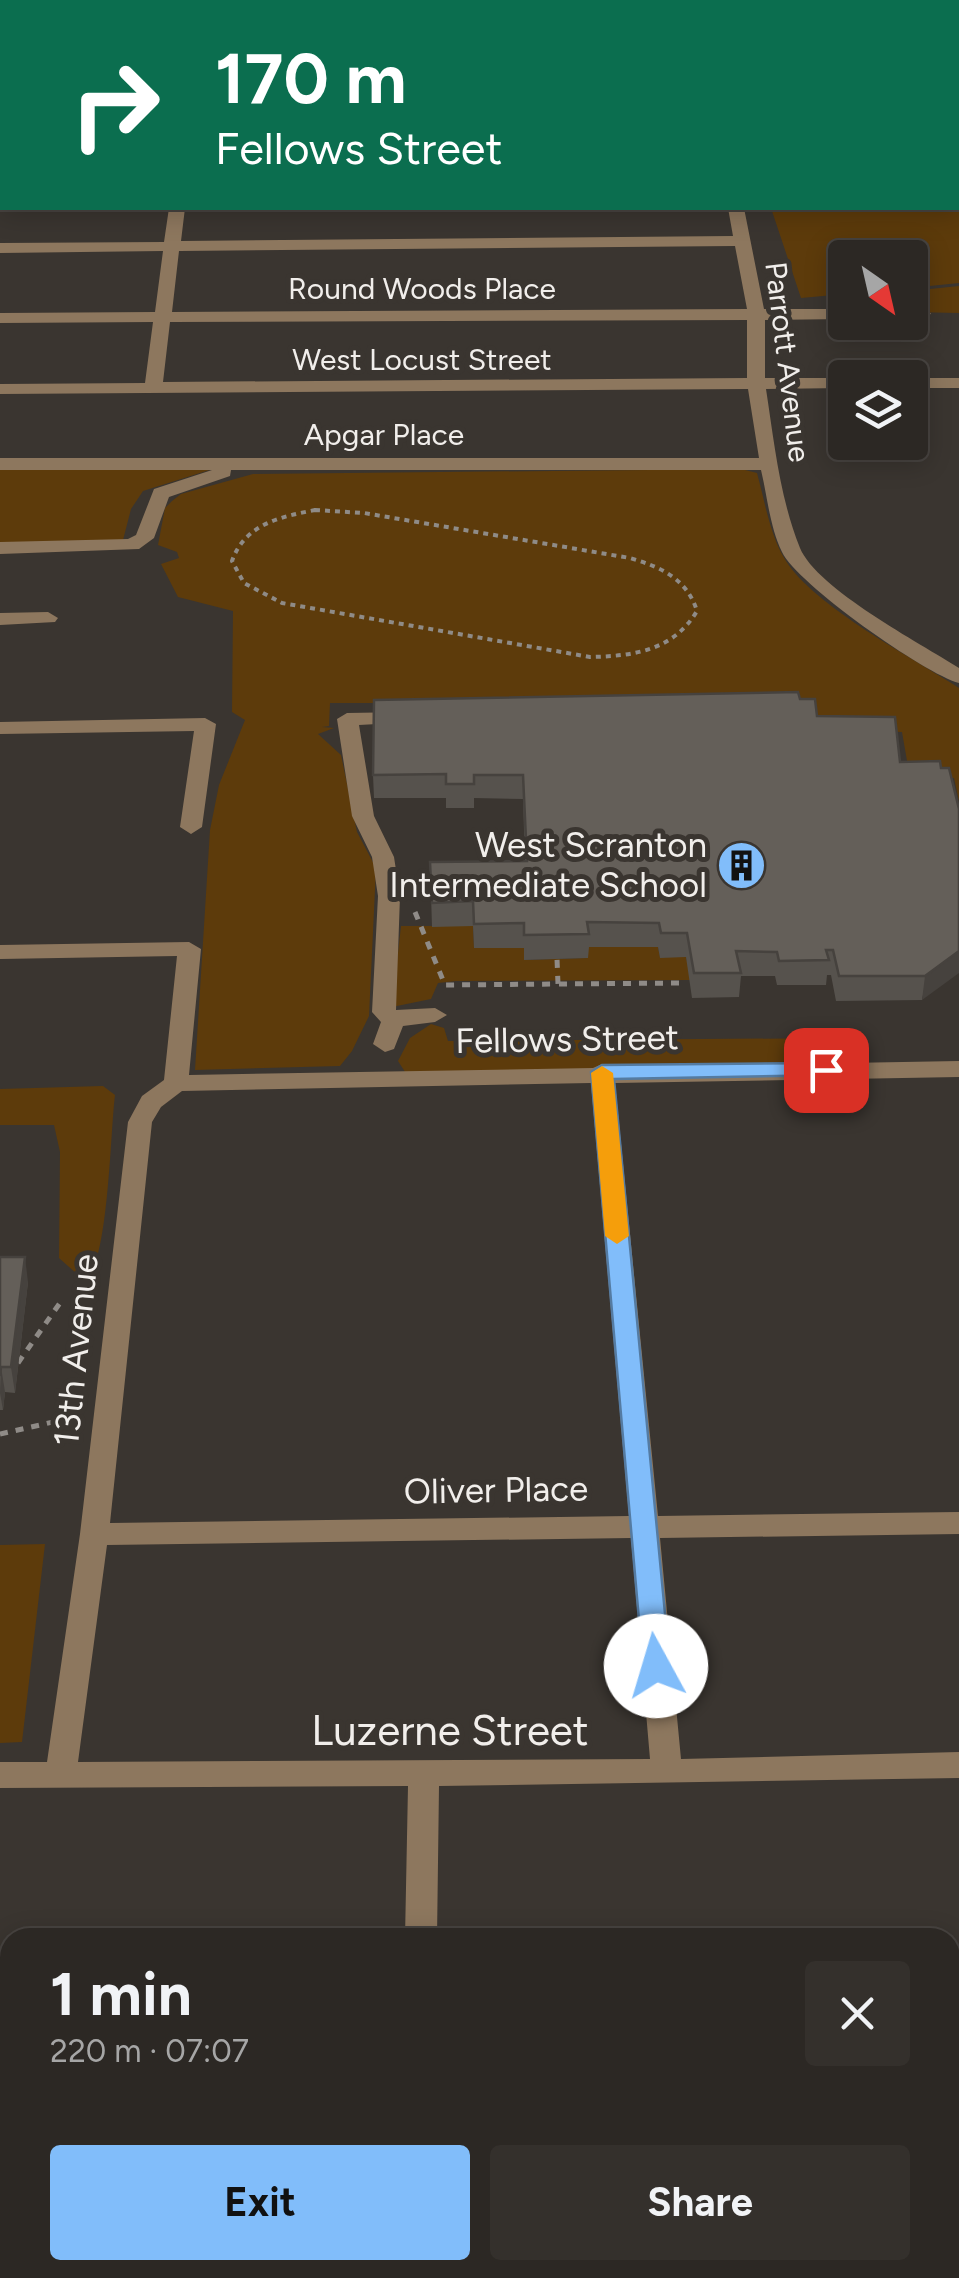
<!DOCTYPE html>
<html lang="en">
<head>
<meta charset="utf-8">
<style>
	body { margin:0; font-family:Figtree,sans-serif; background:#34302c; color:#f1f3f6; height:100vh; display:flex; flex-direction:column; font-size:38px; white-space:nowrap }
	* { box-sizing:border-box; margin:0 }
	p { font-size:32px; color:#a6a6a6 }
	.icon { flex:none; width:55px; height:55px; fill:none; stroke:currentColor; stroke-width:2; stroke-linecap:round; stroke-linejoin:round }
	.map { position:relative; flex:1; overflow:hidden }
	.sheet { position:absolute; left:0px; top:1928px; width:960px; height:352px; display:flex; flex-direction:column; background:#2c2824; border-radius:30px 30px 0 0; box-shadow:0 5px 25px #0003,0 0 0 2px #484441 }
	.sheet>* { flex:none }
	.hud { position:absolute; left:0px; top:0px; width:960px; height:210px; box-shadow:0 5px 25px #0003,0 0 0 2px #484441; background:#0b6e4f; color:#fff; overflow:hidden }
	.needle { width:65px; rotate:146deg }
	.buttons { position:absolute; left:828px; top:240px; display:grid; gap:20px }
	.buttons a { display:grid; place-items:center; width:100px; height:100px; border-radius:10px; background:#2c2824; box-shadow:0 5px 25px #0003,0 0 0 2px #484441; font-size:50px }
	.pin { position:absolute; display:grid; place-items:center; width:85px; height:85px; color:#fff; margin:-42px; border-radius:20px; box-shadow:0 5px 15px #0006 }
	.me { position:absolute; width:110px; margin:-55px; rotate:354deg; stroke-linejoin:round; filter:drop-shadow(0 0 8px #0008) }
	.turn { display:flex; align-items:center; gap:35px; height:210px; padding:0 50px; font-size:45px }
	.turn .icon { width:130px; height:130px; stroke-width:2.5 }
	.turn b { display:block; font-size:70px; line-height:85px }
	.round { display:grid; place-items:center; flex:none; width:105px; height:105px; border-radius:10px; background:#34302c }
	.head { display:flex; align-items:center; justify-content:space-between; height:170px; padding:0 50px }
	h1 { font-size:60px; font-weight:700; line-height:75px }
	.button { display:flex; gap:20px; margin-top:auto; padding:20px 50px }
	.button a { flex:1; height:115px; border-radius:10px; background:#81bdfa; color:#111; font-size:40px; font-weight:700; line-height:115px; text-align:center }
	.button a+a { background:#34302c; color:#f1f3f6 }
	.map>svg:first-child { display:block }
	.green { fill:#5d3b0b }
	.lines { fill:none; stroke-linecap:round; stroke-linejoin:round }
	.path-far1 { stroke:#8f8b87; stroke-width:4; stroke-dasharray:5 5; stroke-linecap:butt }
	.path { stroke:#8f8b87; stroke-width:5; stroke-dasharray:8 8; stroke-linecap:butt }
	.minor { fill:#8d775e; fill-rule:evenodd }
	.wall { fill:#56524d }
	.shaded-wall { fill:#46423e }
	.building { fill:#645f59; stroke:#46423e; stroke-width:2.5 }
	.route { fill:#81bdfa; stroke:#547ba2; stroke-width:2.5 }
	.slow { fill:#f59e0b }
	.labels { text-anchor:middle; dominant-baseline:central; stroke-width:10; stroke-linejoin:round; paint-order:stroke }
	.far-street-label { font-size:30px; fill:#f1eeeb; stroke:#3a3530 }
	.poi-label { font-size:35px; fill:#f1eeeb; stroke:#3a3530; text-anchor:end }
	.street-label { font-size:35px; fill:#f1eeeb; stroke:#3a3530 }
	.near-street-label { font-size:42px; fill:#f1eeeb; stroke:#3a3530 }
</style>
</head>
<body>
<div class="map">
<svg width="959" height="2278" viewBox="0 0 959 2278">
	<rect width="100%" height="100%" fill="#3a3530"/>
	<!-- green -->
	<g class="green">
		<path d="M847 0H959V283L910 288V258H845V294L801 298 771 208H958V2Z"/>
		<path d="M959 286V313L910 312V291Z"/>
		<path d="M219 467 143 491 131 509 123 540 0 545V469Z"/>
		<path d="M741 469 757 473C765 502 770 536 786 561 814 606 913 658 959 688V801L954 778H910L902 732 376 713 373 703H330L329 726 322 727 334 728 318 734 341 755 357 832 376 868 369 1016 352 1051 340 1066 195 1070 210 830 219 785 245 720 232 712 233 611 178 597 161 564 179 558 177 552 158 545 165 508 172 501 181 494 253 474Z"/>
		<path d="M401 926H473L474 948H524V960L587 958 586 947H658L660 957H686L691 980 456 981 438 983 431 999 392 1007Z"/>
		<path d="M431 1024 444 1028 448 1041 847 1038 858 1067 407 1075 398 1061 410 1038Z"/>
		<path d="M103 1086 115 1095C110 1135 109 1256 86 1282L59 1258 60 1152 54 1125H0V1089Z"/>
		<path d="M45 1544 22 1742 0 1743V1545Z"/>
	</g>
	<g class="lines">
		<!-- path-far1 -->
		<path class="path-far1" d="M315 510 364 513 630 558C661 567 687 579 697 611 673 651 633 656 590 657L282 603 244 583 232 561C245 524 280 517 315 510Z"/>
		<!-- path -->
		<g class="path">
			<path d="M415 912 445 985 558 984 557 959"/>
			<path d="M559 984 681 983"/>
			<path d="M18 1363 62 1300"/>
			<path d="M0 1434 62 1420"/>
		</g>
		<!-- minor -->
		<g class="minor">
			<rect x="200" y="0" width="14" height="2"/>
			<path d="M687 0H701L702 2H688Z"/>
			<rect x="0" y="21" width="2" height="8"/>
			<rect x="0" y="75" width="2" height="8"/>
			<path d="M0 125 2 126V135H0Z"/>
			<rect x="0" y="182" width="2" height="10"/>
			<path d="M169 208H185L181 241 733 236 728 208H744L764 309H845V319L765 320V378H845V388L766 389C774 441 780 499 800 548 817 589 920 643 959 668V683C925 674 797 584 782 552 770 528 767 495 761 470H231L230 476 169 497 154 538 139 549 0 554V542L128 539 136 535 154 489 212 470H0V458H759L748 389 0 394V384L145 383 153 322 0 323V313L155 312 163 251 0 253V243L164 242ZM735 246 747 309 172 312 179 251ZM747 320V378L163 382 170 322Z"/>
			<path d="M910 309 928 310 931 314 910 319Z"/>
			<rect x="910" y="378" width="49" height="10"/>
			<path d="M48 612 58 618 55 622 0 625V613Z"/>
			<path d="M407 712 417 718 414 722 359 725 374 816 394 857 400 896 396 1010 435 1008 447 1015 435 1022 403 1026 394 1049 385 1052 373 1044 381 1022 372 1012 378 896 372 857 352 816 337 719 347 713Z"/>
			<path d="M205 718 216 724 202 827 191 834 180 827 194 731 0 734V722Z"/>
			<path d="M189 942 201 949 189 1075 593 1068 602 1064 611 1067 959 1061V1077L615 1083 658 1516 959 1512V1534L660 1538 681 1759 959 1752V1778L439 1786 437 1938H405L408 1786 0 1788V1762H47L80 1534 128 1122 142 1096 164 1080 177 956 0 959V945ZM591 1083 629 1516 110 1523 152 1122 161 1107 182 1091ZM631 1538 650 1759 78 1762 107 1545Z"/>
			<rect x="950" y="2040" width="9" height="30"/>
			<rect x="0" y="2052" width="10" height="30"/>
			<rect x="403" y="2270" width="36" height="8"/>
		</g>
	</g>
	<!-- wall -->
	<g class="wall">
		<path d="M800 699 817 716 900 762 941 768 959 809 922 1000 836 1001 831 975H827L826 985H777L775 976H741L739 997 692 998 686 957 660 958 658 947H589L588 958 524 960V948H474L473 926 432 927 430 862 525 861 523 799 474 798V808H446V798H374L373 775Z"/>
		<path d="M0 1257 28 1282 15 1393 5 1392 3 1410H0Z"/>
	</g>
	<!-- shaded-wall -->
	<g class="shaded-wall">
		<path d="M959 951V973L922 1000 925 976Z"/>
		<path d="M25 1257 28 1282 15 1393 11 1367Z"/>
		<path d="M1 1367 5 1392 3 1410 0 1393Z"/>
	</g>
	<!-- building -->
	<g class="building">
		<path d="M798 692 800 699H815L817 716 895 717 900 762 940 761 941 768H949L959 809V951L925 976H839L833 950H826L829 960 779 961 777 952 736 951 741 973H694L687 933H661L659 923 587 922 589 934 524 935V923L474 924 473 901 432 903 430 862 527 861 523 775H474V784H446V774L373 775 374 700Z"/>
		<path d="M0 1257H25L11 1367H1L0 1376Z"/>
	</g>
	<!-- route -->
	<path class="route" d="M826 1063 833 1065 837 1070 833 1075 614 1079 670 1666 666 1674 656 1677 647 1674 643 1666 591 1072 602 1065Z"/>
	<!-- slow -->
	<path class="slow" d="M602 1066 613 1073 629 1236 617 1244 605 1236 591 1073Z"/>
	<!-- icons -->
	<defs>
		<symbol id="building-disc" viewBox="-11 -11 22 22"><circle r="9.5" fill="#81bdfa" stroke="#3a3530"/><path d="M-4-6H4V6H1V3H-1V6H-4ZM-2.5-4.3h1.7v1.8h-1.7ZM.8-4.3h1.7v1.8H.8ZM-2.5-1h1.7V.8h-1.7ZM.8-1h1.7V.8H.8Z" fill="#111"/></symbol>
	</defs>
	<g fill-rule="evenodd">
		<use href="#building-disc" x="714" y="838" width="55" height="55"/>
	</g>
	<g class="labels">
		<!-- far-street labels -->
		<g class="far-street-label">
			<text x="422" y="288">Round Woods Place</text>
			<text x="422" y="359">West Locust Street</text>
			<text transform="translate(788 362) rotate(83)">Parrott Avenue</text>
			<text x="384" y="434">Apgar Place</text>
		</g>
		<!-- poi labels -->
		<g class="poi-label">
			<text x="707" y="845">West Scranton<tspan x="707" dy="40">Intermediate School</tspan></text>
		</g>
		<!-- street labels -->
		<g class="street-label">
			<text transform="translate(567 1039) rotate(-1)">Fellows Street</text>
			<text transform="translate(76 1350) rotate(-84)">13th Avenue</text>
			<text transform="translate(496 1490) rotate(-1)">Oliver Place</text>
		</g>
		<!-- near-street labels -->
		<g class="near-street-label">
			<text x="450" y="1730">Luzerne Street</text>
		</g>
	</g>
</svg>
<div class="buttons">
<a><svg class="needle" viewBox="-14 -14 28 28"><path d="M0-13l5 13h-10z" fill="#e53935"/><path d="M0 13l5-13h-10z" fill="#a6a6a6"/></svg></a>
<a><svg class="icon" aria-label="layers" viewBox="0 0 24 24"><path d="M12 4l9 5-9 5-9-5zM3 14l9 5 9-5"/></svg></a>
</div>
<div class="pin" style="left:826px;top:1070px;background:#d93025"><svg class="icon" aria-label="arrive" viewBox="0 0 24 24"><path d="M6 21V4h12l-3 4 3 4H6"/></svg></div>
<svg class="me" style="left:656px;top:1666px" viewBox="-20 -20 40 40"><circle r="19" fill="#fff"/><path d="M0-13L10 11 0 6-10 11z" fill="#81bdfa"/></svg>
<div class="hud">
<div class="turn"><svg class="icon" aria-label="right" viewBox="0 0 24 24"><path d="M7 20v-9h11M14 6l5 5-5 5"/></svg><div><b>170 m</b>Fellows Street</div></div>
</div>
<section class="sheet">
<div class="head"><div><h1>1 min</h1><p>220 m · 07:07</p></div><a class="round"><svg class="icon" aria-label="close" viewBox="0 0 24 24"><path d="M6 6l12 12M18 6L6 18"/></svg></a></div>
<div class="button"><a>Exit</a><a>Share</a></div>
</section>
</div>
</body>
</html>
